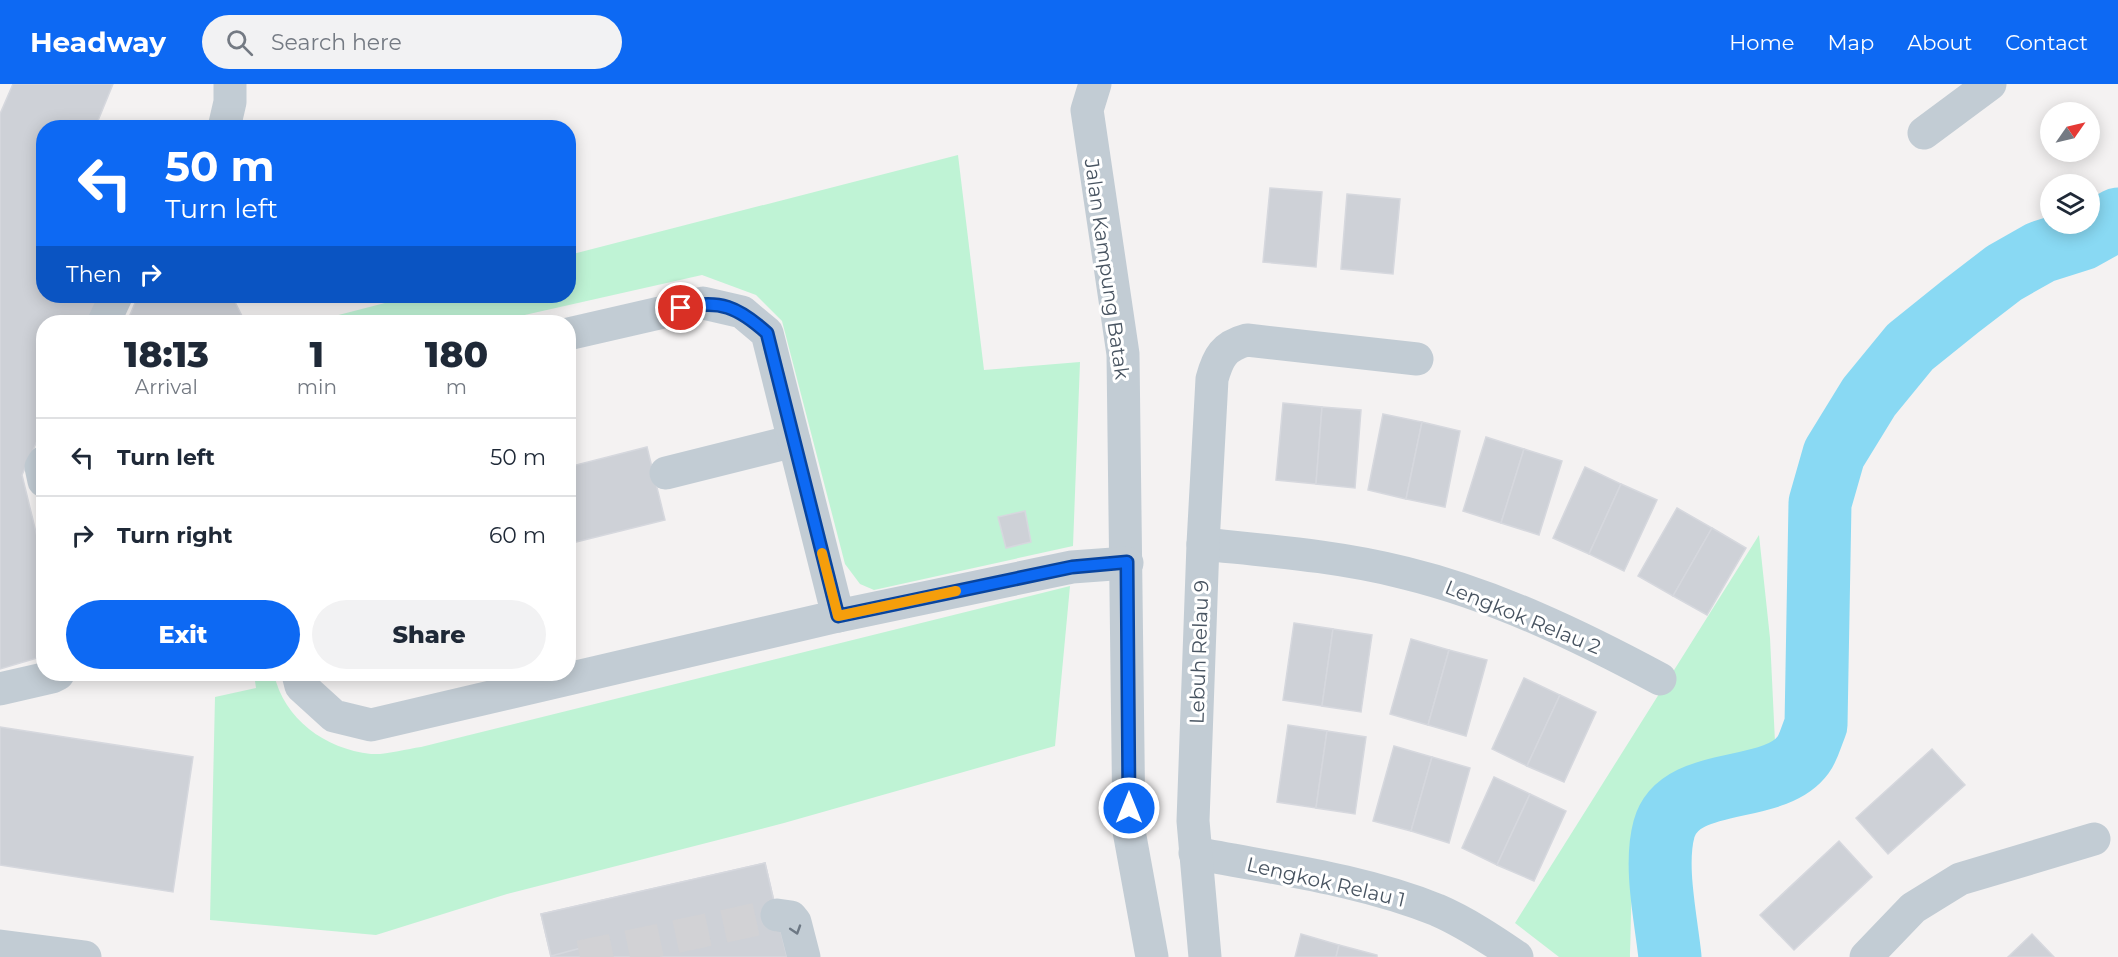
<!DOCTYPE html>
<html lang="en">
<head>
<meta charset="utf-8">
<style>
	body { margin:0; font-family:Montserrat,sans-serif; background:#f2f2f3; color:#1f2937; height:100vh; display:flex; flex-direction:column; font-size:22px; white-space:nowrap }
	* { box-sizing:border-box; margin:0 }
	p { font-size:20px; color:#747a83 }
	.icon { flex:none; width:33px; height:33px; fill:none; stroke:currentColor; stroke-width:2; stroke-linecap:round; stroke-linejoin:round }
	.map { position:relative; flex:1; overflow:hidden }
	.sheet { position:absolute; left:36px; top:231px; width:540px; height:366px; display:flex; flex-direction:column; background:#fff; border-radius:24px; box-shadow:0 3px 15px #0003 }
	.sheet>* { flex:none }
	.hud { position:absolute; left:36px; top:36px; width:540px; height:183px; border-radius:24px; box-shadow:0 3px 15px #0003; background:#0d69f3; color:#fff; overflow:hidden }
	.needle { width:39px; rotate:56deg }
	.controls { position:absolute; left:2040px; top:18px; display:grid; gap:12px }
	.controls a { display:grid; place-items:center; width:60px; height:60px; border-radius:50%; background:#fff; box-shadow:0 3px 15px #0003; font-size:30px }
	.pin { position:absolute; display:grid; place-items:center; width:51px; height:51px; color:#fff; margin:-26px; border:3px solid #fff; border-radius:50%; box-shadow:0 2px 6px #0007 }
	.me { position:absolute; width:66px; margin:-33px; rotate:0deg; stroke-linejoin:round; filter:drop-shadow(0 0 4px #0008) }
	.turn { display:flex; align-items:center; gap:21px; height:126px; padding:0 30px; font-size:27px }
	.turn .icon { width:78px; height:78px; stroke-width:2.5 }
	.turn b { display:block; font-size:42px; line-height:51px }
	.then { display:flex; align-items:center; height:57px; padding:0 30px; background:#0003; gap:12px; font-size:22px }
	.eta { display:flex; justify-content:space-evenly; align-items:center; height:102px; text-align:center }
	.eta b { font-size:36px; font-weight:800; line-height:42px }
	.action { display:flex; gap:12px; margin-top:auto; padding:12px 30px }
	.action a { flex:1; height:69px; border-radius:36px; background:#0d69f3; color:#fff; font-size:24px; font-weight:800; line-height:69px; text-align:center }
	.action a+a { background:#f2f2f3; color:#1f2937 }
	ul { padding:0; list-style:none }
	li { display:flex; align-items:center; gap:18px; height:78px; padding:0 30px; border-top:2px solid #e0e1e3 }
	li div { flex:1 }
	li b { display:block; font-size:22px }
	li em { font-style:normal }
	header { display:flex; align-items:center; gap:36px; box-sizing:border-box; height:84px; padding:0 30px; background:#0d69f3; color:#fff }
	header strong { font-size:28px }
	nav { display:flex; gap:33px; margin-inline-start:auto; font-size:21px }
	.search { width:420px; height:54px; background:#f2f2f3; display:flex; align-items:center; gap:15px; box-sizing:border-box; padding:0 21px; border-radius:33px; color:#747a83; font-size:22px }
	.map>svg:first-child { display:block }
	.green { fill:#bff3d5 }
	.lines { fill:none; stroke-linecap:round; stroke-linejoin:round }
	.river { stroke:#89d9f3; stroke-width:63 }
	.building { fill:#ced1d7; stroke:#d6d8de; stroke-width:1.5 }
	.minor-tunnel { stroke:#d2d2d5; stroke-width:33; stroke-dasharray:33 16; stroke-linecap:butt }
	.minor { stroke:#c2ccd4; stroke-width:33 }
	.oneway { stroke:#6d7884 }
	.route-casing { stroke:#08449e; stroke-width:15 }
	.route { stroke:#0d69f3; stroke-width:10 }
	.slow { stroke:#f59e0b; stroke-width:10 }
	.labels { text-anchor:middle; dominant-baseline:central; stroke-width:6; stroke-linejoin:round; paint-order:stroke }
	.street-label { font-size:20px; fill:#485461; stroke:#fff }
</style>
</head>
<body>
<header>
<strong>Headway</strong>
<div class="search"><svg class="icon" aria-label="search" viewBox="0 0 24 24"><circle cx="10" cy="10" r="6"/><path d="M15 15l6 6"/></svg>Search here</div>
<nav><a>Home</a><a>Map</a><a>About</a><a>Contact</a></nav>
</header>
<div class="map">
<svg width="2118" height="873" viewBox="0 0 2118 873">
	<rect width="100%" height="100%" fill="#f4f2f2"/>
	<!-- green -->
	<g class="green">
		<path d="M958 71 984 286 1080 278 1073 462 874 506 860 500 845 480 782 237 756 211 702 191 494 238H318L323 235 412 212H568L569 171Z"/>
		<path d="M1759 451 1770 554 1775 658C1746 669 1667 691 1649 714 1629 737 1632 839 1630 873H1559L1515 839Z"/>
		<path d="M1070 502 1055 662 784 739 507 810 376 851 210 836 215 613 256 604 254 590H274C284 635 325 665 371 670 386 671 406 665 421 663Z"/>
	</g>
	<g class="lines">
		<!-- river -->
		<path class="river" d="M1670 873C1666 835 1654 782 1664 745 1679 690 1773 712 1803 671 1809 663 1812 650 1816 641L1820 419 1834 370 1869 313 1910 263 1961 222 2004 189 2041 168 2082 155 2118 135"/>
	</g>
	<!-- building -->
	<g class="building">
		<path d="M13 0H113L95 44H44V212H101L89 238H44V341L22 391 44 481V572L0 585V30Z"/>
		<path d="M1270 104 1322 108 1316 183 1263 178Z"/>
		<path d="M1347 110 1400 115 1393 190 1341 185Z"/>
		<path d="M138 212H232L245 238H127Z"/>
		<path d="M1283 319 1322 323 1316 400 1276 396Z"/>
		<path d="M1322 323 1361 326 1355 404 1316 400Z"/>
		<path d="M1383 330 1422 338 1406 415 1368 406Z"/>
		<path d="M1422 338 1460 347 1445 423 1406 415Z"/>
		<path d="M1486 353 1524 365 1501 439 1463 427Z"/>
		<path d="M647 363 665 436 568 460V383Z"/>
		<path d="M1524 365 1562 377 1539 451 1501 439Z"/>
		<path d="M1585 383 1621 400 1589 470 1553 454Z"/>
		<path d="M1621 400 1657 416 1624 487 1589 470Z"/>
		<path d="M1677 424 1712 444 1673 512 1638 492Z"/>
		<path d="M1025 427 1031 458 1006 464 998 433Z"/>
		<path d="M1712 444 1746 464 1707 531 1673 512Z"/>
		<path d="M1294 539 1333 545 1322 622 1283 616Z"/>
		<path d="M1333 545 1372 551 1361 628 1322 622Z"/>
		<path d="M1411 555 1449 566 1428 641 1390 630Z"/>
		<path d="M1449 566 1487 576 1466 652 1428 641Z"/>
		<path d="M1524 594 1560 611 1527 682 1492 665Z"/>
		<path d="M1560 611 1596 628 1564 698 1527 682Z"/>
		<path d="M1288 641 1327 647 1316 724 1277 718Z"/>
		<path d="M0 643 193 673 173 808 0 781Z"/>
		<path d="M1327 647 1366 653 1355 730 1316 724Z"/>
		<path d="M1394 662 1432 673 1411 747 1373 737Z"/>
		<path d="M1932 665 1965 701 1888 770 1856 734Z"/>
		<path d="M1432 673 1470 684 1449 759 1411 747Z"/>
		<path d="M1494 693 1530 710 1497 781 1462 764Z"/>
		<path d="M1530 710 1566 727 1534 797 1497 781Z"/>
		<path d="M1839 757 1872 793 1794 866 1760 831Z"/>
		<path d="M765 779 787 873H551L541 830Z"/>
		<path d="M765 779 787 873H583L581 864 551 872 541 830Z"/>
		<path d="M1301 850 1339 861 1336 873H1295Z"/>
		<path d="M2032 850 2054 873H2008Z"/>
		<path d="M1339 861 1377 871V873H1336Z"/>
	</g>
	<g class="lines">
		<!-- minor-tunnel -->
		<path class="minor-tunnel" d="M580 873 777 831"/>
		<!-- minor -->
		<g class="minor">
			<path d="M1095 0 1087 26 1123 270 1129 747 1152 873"/>
			<path d="M224 44 230 18V0"/>
			<path d="M1924 49 1990 0"/>
			<path d="M104 238 116 212"/>
			<path d="M44 378 41 383 44 397"/>
			<path d="M666 389 794 357"/>
			<path d="M1203 460C1270 467 1339 472 1405 489 1495 511 1580 552 1660 595"/>
			<path d="M838 532 1072 483 1127 479"/>
			<path d="M298 590 301 602 334 632 371 641 838 532 767 249 742 228 703 219 568 250"/>
			<path d="M0 605 52 593 58 590"/>
			<path d="M1195 769C1276 785 1360 795 1437 826 1465 838 1492 856 1517 873"/>
			<path d="M777 831 791 833 795 838 804 873"/>
			<path d="M0 862 85 873"/>
			<path d="M1205 873 1193 737 1203 460 1212 295C1218 273 1224 262 1247 256L1417 275"/>
			<path d="M1866 873 1913 824 1960 795 2094 755"/>
		</g>
	</g>
	<!-- one-way arrows -->
	<defs><path id="oneway-chevron" d="M-2-3.5L2.5 0L-2 3.5" fill="none" stroke-width="1.6" stroke-linecap="round" stroke-linejoin="round" transform="scale(1.5)"/></defs>
	<use class="oneway" href="#oneway-chevron" transform="translate(796 846) rotate(72)"/>
	<g class="lines">
		<defs>
			<path id="route" d="M681 224C720 215 738 223 767 249L838 532 1072 483 1127 478 1129 724"/>
		</defs>
		<!-- route casing -->
		<use href="#route" class="route-casing"/>
		<!-- route -->
		<use href="#route" class="route"/>
		<!-- slow -->
		<path class="slow" d="M822 469 838 532 956 507"/>
	</g>
	<g class="labels">
		<!-- street labels -->
		<g class="street-label">
			<text transform="translate(1107 185) rotate(82)">Jalan Kampung Batak</text>
			<text transform="translate(1523 533) rotate(22)">Lengkok Relau 2</text>
			<text transform="translate(1199 568) rotate(-88)">Lebuh Relau 9</text>
			<text transform="translate(1326 798) rotate(13)">Lengkok Relau 1</text>
		</g>
	</g>
</svg>
<div class="controls">
<a><svg class="needle" viewBox="-14 -14 28 28"><path d="M0-13l5 13h-10z" fill="#e53935"/><path d="M0 13l5-13h-10z" fill="#747a83"/></svg></a>
<a><svg class="icon" aria-label="layers" viewBox="0 0 24 24"><path d="M12 4l9 5-9 5-9-5zM3 14l9 5 9-5"/></svg></a>
</div>
<div class="pin" style="left:681px;top:224px;background:#d93025"><svg class="icon" aria-label="arrive" viewBox="0 0 24 24"><path d="M6 21V4h12l-3 4 3 4H6"/></svg></div>
<svg class="me" style="left:1129px;top:724px" viewBox="-20 -20 40 40"><circle r="17" fill="#0d69f3" stroke="#fff" stroke-width="3"/><path d="M0-11L8 9 0 5-8 9z" fill="#fff"/></svg>
<div class="hud">
<div class="turn"><svg class="icon" aria-label="left" viewBox="0 0 24 24"><path d="M17 20v-9H6M10 6l-5 5 5 5"/></svg><div><b>50 m</b>Turn left</div></div>
<div class="then">Then<svg class="icon" aria-label="right" viewBox="0 0 24 24"><path d="M7 20v-9h11M14 6l5 5-5 5"/></svg></div>
</div>
<section class="sheet">
<div class="eta">
<div><b>18:13</b><p>Arrival</p></div>
<div><b>1</b><p>min</p></div>
<div><b>180</b><p>m</p></div>
</div>
<ul>
<li><svg class="icon" aria-label="left" viewBox="0 0 24 24"><path d="M17 20v-9H6M10 6l-5 5 5 5"/></svg><div><b>Turn left</b></div><em>50 m</em></li>
<li><svg class="icon" aria-label="right" viewBox="0 0 24 24"><path d="M7 20v-9h11M14 6l5 5-5 5"/></svg><div><b>Turn right</b></div><em>60 m</em></li>
</ul>
<div class="action"><a>Exit</a><a>Share</a></div>
</section>
</div>
</body>
</html>
